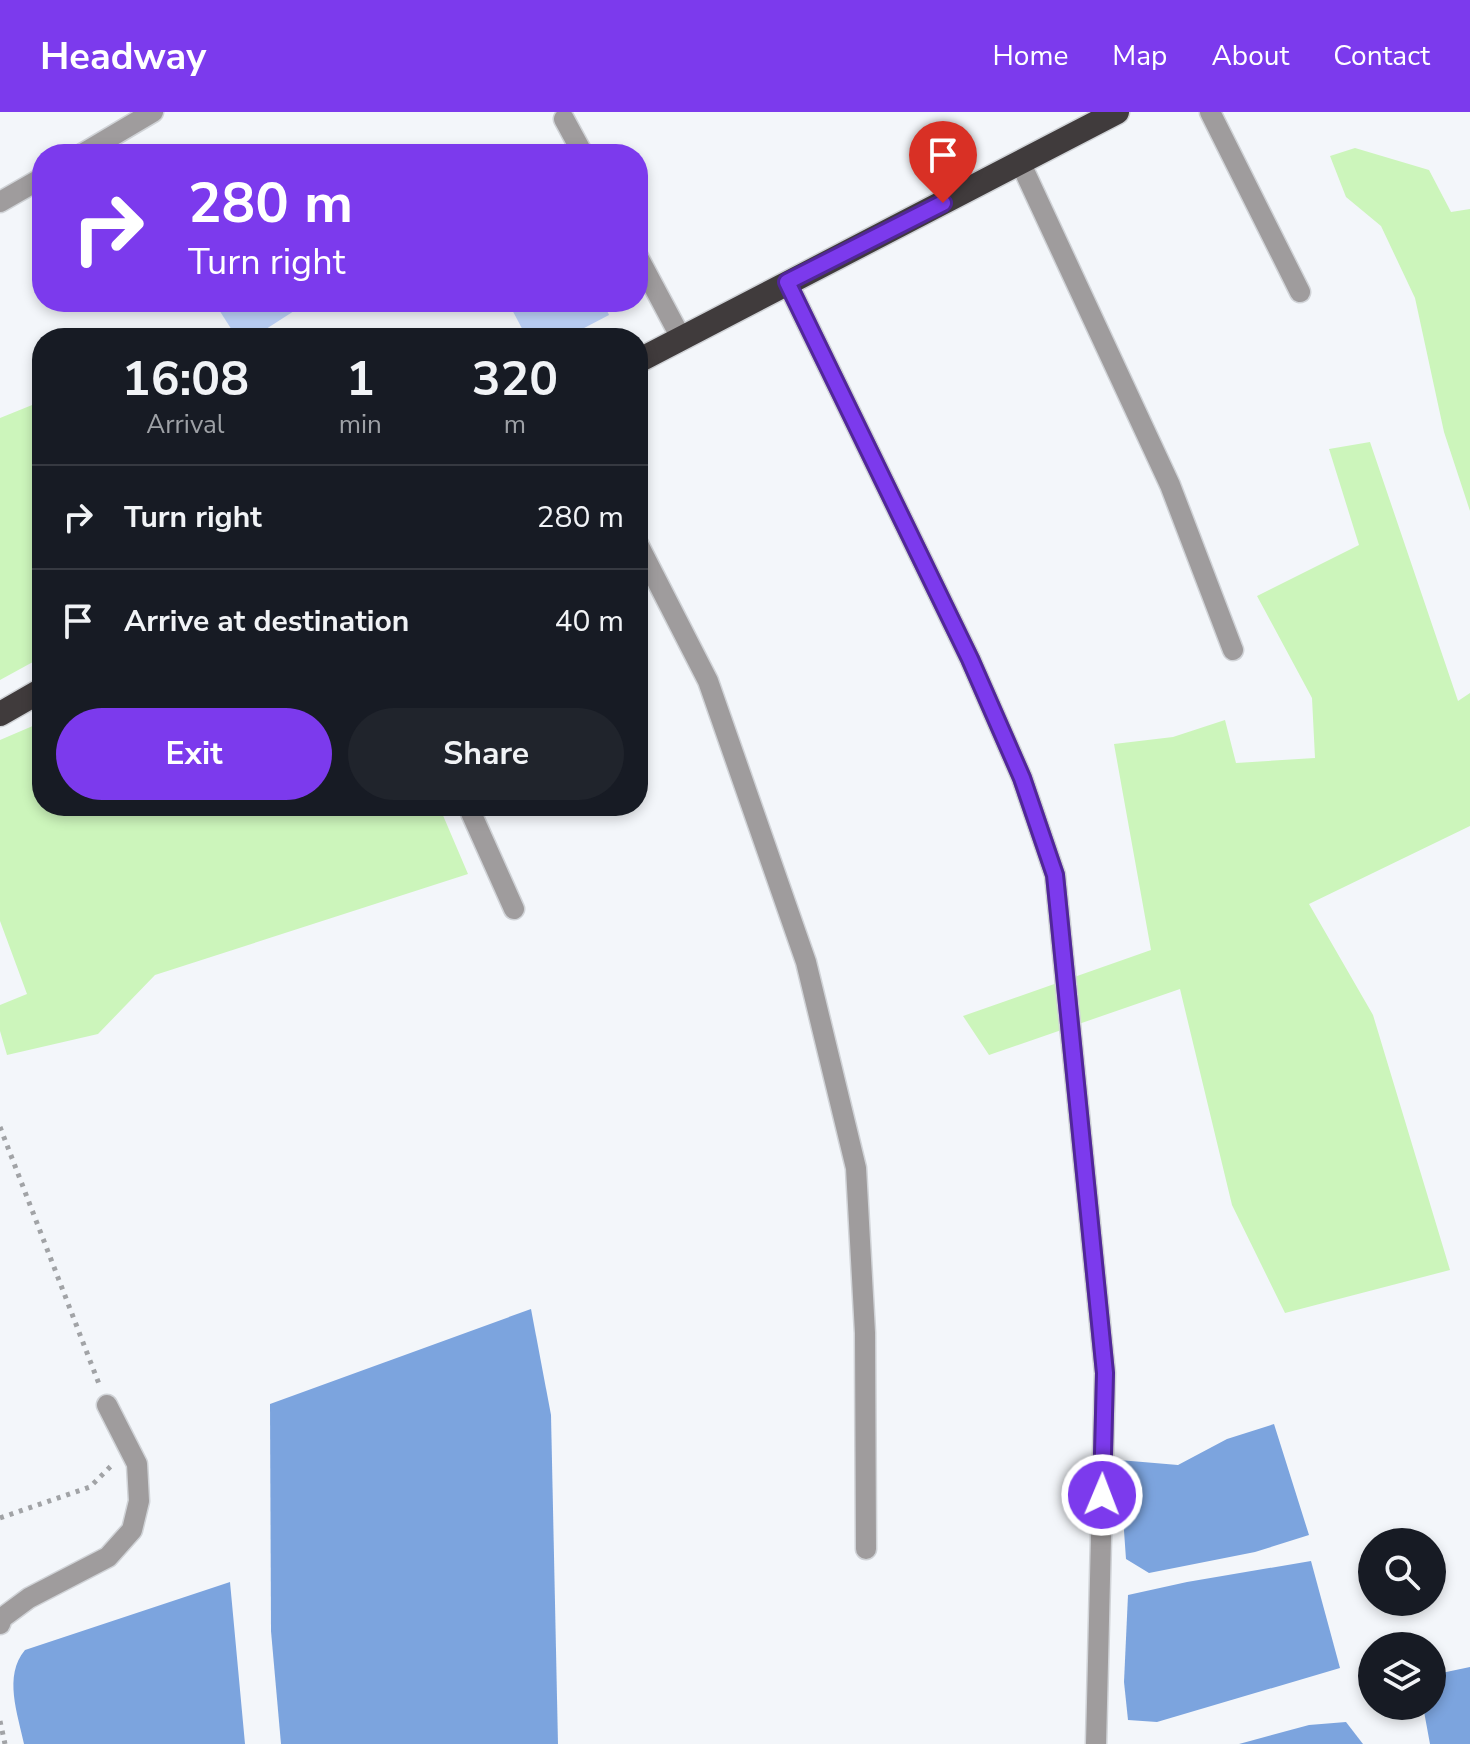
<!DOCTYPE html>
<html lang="en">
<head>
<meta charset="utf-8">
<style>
	body { margin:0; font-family:"Nunito Sans",sans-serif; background:#20242c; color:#f1f3f6; height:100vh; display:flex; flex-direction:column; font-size:30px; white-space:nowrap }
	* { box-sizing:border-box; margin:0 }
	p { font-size:26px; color:#9ea1a6 }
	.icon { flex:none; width:44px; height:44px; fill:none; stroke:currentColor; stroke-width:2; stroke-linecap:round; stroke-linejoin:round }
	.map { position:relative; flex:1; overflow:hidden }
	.sheet { position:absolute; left:32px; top:216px; width:616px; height:488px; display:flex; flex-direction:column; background:#171b24; border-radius:32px; box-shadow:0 4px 12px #0003 }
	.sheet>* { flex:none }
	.guide { position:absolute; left:32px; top:32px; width:616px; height:168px; border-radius:32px; box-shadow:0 4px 12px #0003; background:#7c3aed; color:#fff; overflow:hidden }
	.tools { position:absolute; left:1358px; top:1416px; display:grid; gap:16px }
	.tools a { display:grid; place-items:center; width:88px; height:88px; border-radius:50%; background:#171b24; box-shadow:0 4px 12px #0003; font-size:40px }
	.pin { position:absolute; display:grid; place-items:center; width:68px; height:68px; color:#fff; margin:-82px -34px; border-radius:50% 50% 50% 0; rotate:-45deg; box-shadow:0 0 8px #0007 }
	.pin .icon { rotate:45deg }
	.me { position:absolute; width:88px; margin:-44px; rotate:1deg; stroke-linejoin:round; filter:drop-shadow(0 0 6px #0008) }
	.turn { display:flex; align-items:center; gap:28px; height:168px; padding:0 24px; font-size:36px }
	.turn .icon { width:104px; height:104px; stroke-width:2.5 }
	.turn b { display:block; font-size:56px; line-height:68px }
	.eta { display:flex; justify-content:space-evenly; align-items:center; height:136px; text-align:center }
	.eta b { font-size:48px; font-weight:700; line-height:56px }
	.action { display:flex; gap:16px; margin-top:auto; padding:16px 24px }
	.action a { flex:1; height:92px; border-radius:48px; background:#7c3aed; color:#fff; font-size:32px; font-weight:700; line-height:92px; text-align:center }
	.action a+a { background:#20242c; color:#f1f3f6 }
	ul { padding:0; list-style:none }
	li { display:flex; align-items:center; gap:24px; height:104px; padding:0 24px; border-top:2px solid #363941 }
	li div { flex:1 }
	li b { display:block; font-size:30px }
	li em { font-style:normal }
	header { display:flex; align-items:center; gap:48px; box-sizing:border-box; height:112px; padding:0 40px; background:#7c3aed; color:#fff }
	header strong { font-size:38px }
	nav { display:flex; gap:44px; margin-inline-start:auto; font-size:28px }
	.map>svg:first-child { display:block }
	.green { fill:#ccf5bb }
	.water { fill:#7ca4de }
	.building { fill:#bcd1f7 }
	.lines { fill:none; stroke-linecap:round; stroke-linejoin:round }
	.minor-casing { stroke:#d0d3d7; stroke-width:23 }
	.highway-casing { stroke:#d0d3d7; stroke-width:27 }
	.path { stroke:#a1a3a6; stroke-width:5; stroke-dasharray:4 6; stroke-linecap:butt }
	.minor { stroke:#9f9c9d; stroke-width:20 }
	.highway { stroke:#403b3c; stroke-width:24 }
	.route-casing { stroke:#51269a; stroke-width:20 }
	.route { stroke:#7c3aed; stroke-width:14 }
</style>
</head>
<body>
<header>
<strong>Headway</strong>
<nav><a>Home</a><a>Map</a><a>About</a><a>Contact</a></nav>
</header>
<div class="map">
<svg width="1470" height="1632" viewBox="0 0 1470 1632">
	<rect width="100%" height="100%" fill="#f3f6fa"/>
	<!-- green -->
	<g class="green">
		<path d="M1355 36 1429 58 1451 100 1470 97V399L1444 320 1415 186 1381 114 1346 85 1330 44Z"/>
		<path d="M42 289V545L0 568V306Z"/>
		<path d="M1370 330 1458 589 1470 581V714L1309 792 1373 903 1450 1158 1285 1201 1232 1093 1180 877 989 943 963 904 1151 838 1114 632 1173 625 1225 608 1236 651 1315 646 1312 586 1257 484 1359 433 1329 337Z"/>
		<path d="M42 610V694H439L468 762 155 863 98 922 7 943 0 919V893L27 882 0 809V628Z"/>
	</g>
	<!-- water -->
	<g class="water">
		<path d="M531 1197 551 1303 558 1632H281L271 1519 270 1292Z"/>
		<path d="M1274 1312 1309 1423 1255 1440 1149 1461 1126 1447 1119 1348 1178 1353 1227 1327Z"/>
		<path d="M1311 1449 1340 1556 1157 1610 1128 1608 1124 1570 1128 1483 1187 1470Z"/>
		<path d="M230 1470 245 1632H24C18 1602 3 1564 25 1538Z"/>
		<path d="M1470 1555V1632H1430L1423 1594H1432V1563Z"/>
		<path d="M1346 1610 1363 1632H1239L1309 1613Z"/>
	</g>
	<!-- building -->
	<g class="building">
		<path d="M214 190H308L252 226H237Z"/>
		<path d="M508 190H603L609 203 565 226H527Z"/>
	</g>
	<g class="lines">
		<defs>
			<g id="minor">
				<path d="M1210 0 1300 180"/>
				<path d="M564 7 583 42"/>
				<path d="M82 42 153 0"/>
				<path d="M1021 52 1170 373 1233 538"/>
				<path d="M0 90 42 66"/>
				<path d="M638 145 680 224"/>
				<path d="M787 170 970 547 1022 666 1055 763 1105 1261 1096 1632"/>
				<path d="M638 432 708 569 806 850 856 1056 865 1221 866 1437"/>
				<path d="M468 694 514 797"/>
				<path d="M0 1512 2 1506 29 1486 108 1445 132 1418 139 1389 137 1352 107 1293"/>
			</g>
			<g id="highway">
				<path d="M638 249 1117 0"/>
				<path d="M0 602 42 578"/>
			</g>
		</defs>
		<!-- minor casing -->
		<use href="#minor" class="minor-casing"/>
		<!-- highway casing -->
		<use href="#highway" class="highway-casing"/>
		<!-- path -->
		<g class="path">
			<path d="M0 1015 99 1272"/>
			<path d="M0 1406 90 1375 111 1354"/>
			<path d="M0 1609 5 1632"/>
		</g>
		<!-- minor -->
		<use href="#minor" class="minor"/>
		<!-- highway -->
		<use href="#highway" class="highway"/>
	</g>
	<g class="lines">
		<defs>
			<path id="route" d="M943 91 787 170 970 547 1022 666 1055 763 1105 1261 1102 1383"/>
		</defs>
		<!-- route casing -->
		<use href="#route" class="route-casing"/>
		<!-- route -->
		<use href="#route" class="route"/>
	</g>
</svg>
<div class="tools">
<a><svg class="icon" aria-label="search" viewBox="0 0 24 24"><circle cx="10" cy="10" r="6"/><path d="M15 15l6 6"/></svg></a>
<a><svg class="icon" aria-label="layers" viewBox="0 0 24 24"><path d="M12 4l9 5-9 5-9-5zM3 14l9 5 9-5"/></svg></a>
</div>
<div class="pin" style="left:943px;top:91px;background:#d93025"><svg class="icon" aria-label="arrive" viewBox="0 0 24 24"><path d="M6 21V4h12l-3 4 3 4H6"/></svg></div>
<svg class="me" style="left:1102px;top:1383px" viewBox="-20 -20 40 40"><circle r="17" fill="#7c3aed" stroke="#fff" stroke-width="3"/><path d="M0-11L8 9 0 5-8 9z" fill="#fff"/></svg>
<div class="guide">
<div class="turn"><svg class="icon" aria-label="right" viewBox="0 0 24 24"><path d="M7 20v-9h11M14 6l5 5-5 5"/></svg><div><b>280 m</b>Turn right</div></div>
</div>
<section class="sheet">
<div class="eta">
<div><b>16:08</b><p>Arrival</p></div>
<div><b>1</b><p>min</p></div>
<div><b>320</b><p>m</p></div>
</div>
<ul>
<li><svg class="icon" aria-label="right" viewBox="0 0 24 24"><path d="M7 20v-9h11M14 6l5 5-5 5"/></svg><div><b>Turn right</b></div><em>280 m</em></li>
<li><svg class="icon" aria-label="arrive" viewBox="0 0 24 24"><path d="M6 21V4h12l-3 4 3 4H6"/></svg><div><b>Arrive at destination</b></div><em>40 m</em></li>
</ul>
<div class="action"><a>Exit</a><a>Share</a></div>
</section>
</div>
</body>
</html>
